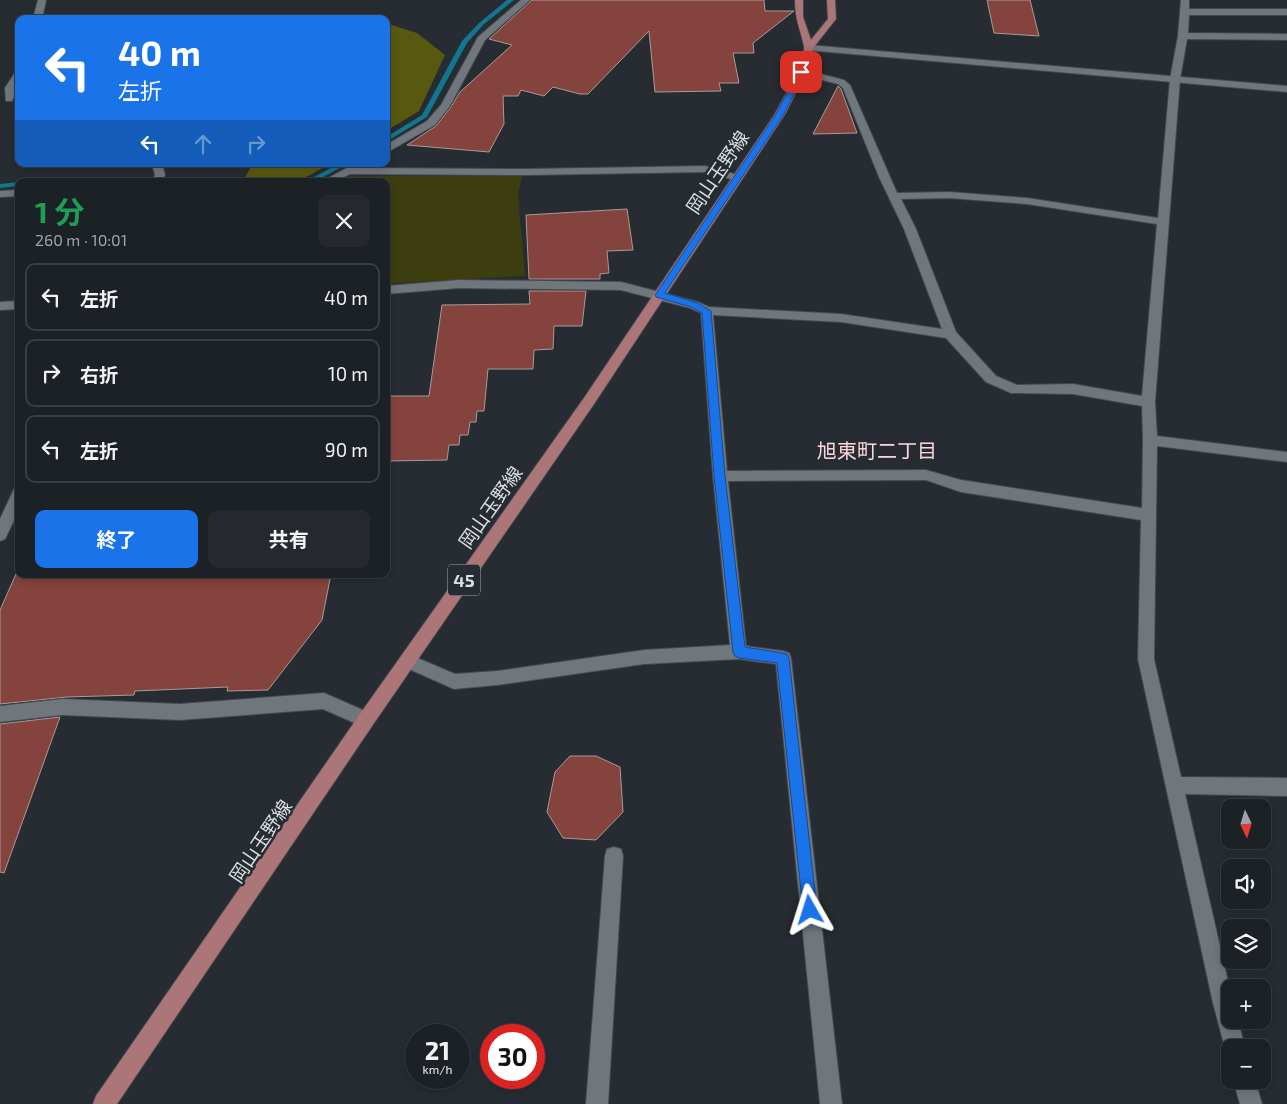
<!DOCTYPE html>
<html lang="ja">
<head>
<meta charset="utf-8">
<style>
	body { margin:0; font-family:"Exo 2","Noto Sans JP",sans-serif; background:#25292d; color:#f1f3f6; height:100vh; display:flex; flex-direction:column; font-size:19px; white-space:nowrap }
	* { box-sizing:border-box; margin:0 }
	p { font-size:16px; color:#a0a3a7 }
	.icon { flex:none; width:28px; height:28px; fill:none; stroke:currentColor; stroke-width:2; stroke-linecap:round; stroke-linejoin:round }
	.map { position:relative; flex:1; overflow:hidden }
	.drawer { position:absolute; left:15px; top:178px; width:375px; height:400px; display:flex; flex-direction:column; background:#1c2125; border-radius:10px; box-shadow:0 2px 8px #0003,0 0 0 1px #3a3e42 }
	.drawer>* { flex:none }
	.top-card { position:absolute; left:15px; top:15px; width:375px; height:152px; border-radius:10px; box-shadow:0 2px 8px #0003,0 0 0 1px #3a3e42; background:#1a73e8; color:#fff; overflow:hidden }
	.needle { width:32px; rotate:176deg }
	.buttons { position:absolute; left:1221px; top:799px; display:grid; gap:10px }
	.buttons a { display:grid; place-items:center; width:50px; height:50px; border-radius:10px; background:#1c2125; box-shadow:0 2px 8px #0003,0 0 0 1px #3a3e42; font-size:25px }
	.speed { position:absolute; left:405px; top:1024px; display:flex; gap:10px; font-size:25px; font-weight:700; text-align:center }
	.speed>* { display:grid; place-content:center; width:65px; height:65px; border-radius:50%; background:#1c2125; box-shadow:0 2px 8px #0003,0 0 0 1px #3a3e42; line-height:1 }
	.speed small { font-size:12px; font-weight:400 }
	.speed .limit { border:8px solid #d22; background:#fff; color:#111 }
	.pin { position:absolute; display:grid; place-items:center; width:42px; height:42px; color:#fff; margin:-21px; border-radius:10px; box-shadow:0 2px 8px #0006 }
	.me { position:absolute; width:55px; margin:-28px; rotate:354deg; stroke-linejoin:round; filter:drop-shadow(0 0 4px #0008) }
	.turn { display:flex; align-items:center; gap:18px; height:105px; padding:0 20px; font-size:22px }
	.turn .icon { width:65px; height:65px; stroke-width:2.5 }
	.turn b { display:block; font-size:35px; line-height:42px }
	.lanes { display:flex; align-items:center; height:48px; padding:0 20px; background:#0003; justify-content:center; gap:25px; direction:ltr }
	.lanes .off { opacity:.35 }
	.round { display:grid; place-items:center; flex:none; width:52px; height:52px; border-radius:10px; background:#25292d }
	.overview { display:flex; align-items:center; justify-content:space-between; height:85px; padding:0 20px }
	h1 { font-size:30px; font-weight:700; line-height:38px; color:#1e9e55 }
	.button { display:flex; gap:10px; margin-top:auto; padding:10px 20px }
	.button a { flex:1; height:58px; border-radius:10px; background:#1a73e8; color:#fff; font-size:20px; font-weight:700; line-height:58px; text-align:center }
	.button a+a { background:#25292d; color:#f1f3f6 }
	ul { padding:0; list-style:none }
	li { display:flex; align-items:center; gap:15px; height:68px; margin:0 10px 8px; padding:0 10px; border:2px solid #3a3e42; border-radius:10px }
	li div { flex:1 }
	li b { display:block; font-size:19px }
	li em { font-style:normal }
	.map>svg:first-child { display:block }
	.green { fill:#3c3e0f }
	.forest { fill:#575911 }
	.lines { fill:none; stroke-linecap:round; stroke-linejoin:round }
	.stream { fill:#11768e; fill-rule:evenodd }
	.building { fill:#84433c; stroke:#a79c9b }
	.service-casing { stroke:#44494e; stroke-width:2 }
	.minor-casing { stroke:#44494e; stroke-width:2 }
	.tertiary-casing { stroke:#44494e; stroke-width:2 }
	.primary-casing { stroke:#44494e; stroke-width:2 }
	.service { fill:#6f767c; fill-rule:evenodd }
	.minor { fill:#6f767c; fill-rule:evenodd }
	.tertiary { fill:#6f767c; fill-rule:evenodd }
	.primary { fill:#ac7577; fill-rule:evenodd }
	.route { fill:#1a73e8; stroke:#114b97 }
	.labels { text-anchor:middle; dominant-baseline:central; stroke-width:5; stroke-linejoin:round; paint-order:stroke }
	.shield { fill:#262c31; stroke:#a5a9ae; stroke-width:1 }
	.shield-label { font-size:18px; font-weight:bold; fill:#dbdfe3 }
	.street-label { font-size:19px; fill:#dbdfe3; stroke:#262c31 }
	.neighbourhood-label { font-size:20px; fill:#fbd7dc; stroke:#262c31 }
</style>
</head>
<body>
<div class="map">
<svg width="1287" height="1104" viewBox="0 0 1287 1104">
	<rect width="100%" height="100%" fill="#262c31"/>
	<!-- green -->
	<path class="green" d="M349 176H522L518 195 525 276 386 284V181H339Z"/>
	<!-- forest -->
	<g class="forest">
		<path d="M386 23 417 33 445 55 419 111 386 131Z"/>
		<path d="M255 164H330L308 176 294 181H243L252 165Z"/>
	</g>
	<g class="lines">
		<!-- stream -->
		<g class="stream">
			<path d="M507 0H514L483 25 467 43 427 117 386 142V137L422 115 462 41 479 23Z"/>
			<path d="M338 164H347L316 181H307Z"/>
			<path d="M19 182V186L0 188V184Z"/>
		</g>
	</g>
	<!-- building -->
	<g class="building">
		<path d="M532 0H764L765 11H794L753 43 754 53H733L739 83H719L721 91 655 92 649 31 588 94H580L553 87 544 96 521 90 518 96H503L504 124 489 152 407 145 436 126 451 107 460 92 512 45 489 39Z"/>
		<path d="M987 0H1030L1039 36 994 33Z"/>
		<path d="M838 86 841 89 857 133 813 134Z"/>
		<path d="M627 209 633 250 607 251 609 273 600 274V279H529L526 215Z"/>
		<path d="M529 291H586L582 326H554L553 349 534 350 533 369H488L484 411H477L476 422H470L468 435H460L459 445H449L447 460 386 461V396H429L442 305 530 304Z"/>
		<path d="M16 574H331L322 620 268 690 227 691 228 687 135 691 134 695 67 697 0 704V610Z"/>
		<path d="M60 717 4 873 0 872V724Z"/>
		<path d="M570 756H596L620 767 623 812 596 840 563 838 547 812 555 772Z"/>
	</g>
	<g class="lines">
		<defs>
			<path id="service" d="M324 693 372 714 374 720 372 726 366 728 323 709 180 720 62 715 0 722V706L62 699 180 704Z"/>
			<g id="minor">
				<path d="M38 0H46L42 19H33Z"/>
				<path d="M521 0H530L485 40 450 106 435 125 386 153V145L427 121 441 105 478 37Z"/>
				<path d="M1181 0H1189V9H1287V15H1189L1188 33 1287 34V40L1187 39 1180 79 1155 402 1157 436 1287 452V462L1157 446 1154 659 1181 777 1287 778V796L1185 794 1230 990V1020H1238L1245 1048H1230V1056L1225 1048 1213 1003 1138 659 1141 520 961 492 926 480 728 481 746 646 783 651 789 653 791 658 842 1104H820L776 664 739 659 644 664 497 685 454 689 402 666 400 661 402 656 408 654 455 674 497 671 644 650 730 645 713 476 701 313 690 308 621 290 459 288 386 294V286L459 280 621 282 698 302 709 307 841 314 942 329 904 229 879 177 843 88 838 84 798 74V70L801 69 844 80 850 85 897 193 949 192 1027 198 1158 218 1170 79 1178 36ZM949 198 1027 204 1157 224 1142 396 1073 384 1017 385 996 376 956 332 916 229 901 199ZM713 315 841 322 946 338 986 382 1011 393 1073 394 1142 406 1143 440 1142 508 961 480 926 470 727 471Z"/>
				<path d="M19 70C19 80 16 92 12 101H6L5 88 16 71Z"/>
				<path d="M152 164H162L165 175 162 181H152L155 175Z"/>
				<path d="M354 164H362V168L527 169 705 166 742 176 743 178 738 181 705 172 527 175 350 174 336 181H323Z"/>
				<path d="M19 190V196L0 197V191Z"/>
				<path d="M19 301V309L0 310V302Z"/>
				<path d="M19 487V510L5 539 0 541V519L14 489Z"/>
				<path d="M614 847 621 849 623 856 608 1104H586L605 856 607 849Z"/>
				<path d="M1233 1080H1255L1262 1104H1240Z"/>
			</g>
			<path id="tertiary" d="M809 45 1287 86V92L806 50 804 48Z"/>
			<path id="primary" d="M795 0H803V17L811 40 828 19 827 0H835L836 19 813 48 806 72 785 114 594 404 372 726 117 1104H93L96 1096 360 714 584 398 775 114C782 101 806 59 804 46 800 28 795 20 795 0Z"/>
		</defs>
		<!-- service casing -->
		<use href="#service" class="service-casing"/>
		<!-- minor casing -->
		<use href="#minor" class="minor-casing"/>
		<!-- tertiary casing -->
		<use href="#tertiary" class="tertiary-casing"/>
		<!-- primary casing -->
		<use href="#primary" class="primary-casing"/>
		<!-- service -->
		<use href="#service" class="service"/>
		<!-- minor -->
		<use href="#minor" class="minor"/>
		<!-- tertiary -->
		<use href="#tertiary" class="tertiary"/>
		<!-- primary -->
		<use href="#primary" class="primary"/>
	</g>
	<!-- route -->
	<path class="route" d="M801 70 805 72 784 114 665 293 698 303 711 311 725 476 745 647 783 653 787 654 789 658 817 910 815 915 810 917 805 915 803 910 777 663 739 658 735 656 733 652 714 476 702 313 691 307 656 297 655 295 776 114 798 72Z"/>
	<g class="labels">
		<!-- shield labels -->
		<rect class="shield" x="448" y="564.5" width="32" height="31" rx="4"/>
		<g class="shield-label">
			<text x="464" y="580">45</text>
		</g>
		<!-- street labels -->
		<g class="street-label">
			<text transform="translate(717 172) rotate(-56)">岡山玉野線</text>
			<text transform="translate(490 507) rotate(-55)">岡山玉野線</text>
			<text transform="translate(260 841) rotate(-56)">岡山玉野線</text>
		</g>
		<!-- neighbourhood labels -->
		<g class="neighbourhood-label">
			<text x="877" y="450">旭東町二丁目</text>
		</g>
	</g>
</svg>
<div class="buttons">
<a><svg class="needle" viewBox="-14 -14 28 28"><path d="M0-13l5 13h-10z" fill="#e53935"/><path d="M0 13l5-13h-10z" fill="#a0a3a7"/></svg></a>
<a><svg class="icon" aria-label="sound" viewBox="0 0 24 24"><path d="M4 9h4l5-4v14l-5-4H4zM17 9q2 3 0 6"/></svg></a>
<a><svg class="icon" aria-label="layers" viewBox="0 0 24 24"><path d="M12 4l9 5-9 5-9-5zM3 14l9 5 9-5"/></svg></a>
<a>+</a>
<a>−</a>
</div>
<div class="speed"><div>21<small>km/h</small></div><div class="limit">30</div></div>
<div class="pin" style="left:801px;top:72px;background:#d93025"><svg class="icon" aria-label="arrive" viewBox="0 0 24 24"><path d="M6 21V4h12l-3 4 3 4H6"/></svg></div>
<svg class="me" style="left:810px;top:910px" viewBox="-20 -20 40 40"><path d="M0-17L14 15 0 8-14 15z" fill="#1a73e8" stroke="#fff" stroke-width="4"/></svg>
<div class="top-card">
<div class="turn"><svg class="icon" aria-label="left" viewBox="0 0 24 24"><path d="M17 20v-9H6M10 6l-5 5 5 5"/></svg><div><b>40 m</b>左折</div></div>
<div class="lanes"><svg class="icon" aria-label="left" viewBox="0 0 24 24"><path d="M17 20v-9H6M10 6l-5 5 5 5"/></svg><svg class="icon off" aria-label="ahead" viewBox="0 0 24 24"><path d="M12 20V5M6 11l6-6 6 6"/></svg><svg class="icon off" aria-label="right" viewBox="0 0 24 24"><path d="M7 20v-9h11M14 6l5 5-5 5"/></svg></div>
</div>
<section class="drawer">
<div class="overview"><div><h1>1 分</h1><p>260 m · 10:01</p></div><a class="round"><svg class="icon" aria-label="close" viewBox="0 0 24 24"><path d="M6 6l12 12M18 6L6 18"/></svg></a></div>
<ul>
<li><svg class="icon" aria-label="left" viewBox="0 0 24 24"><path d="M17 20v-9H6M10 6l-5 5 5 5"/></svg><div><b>左折</b></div><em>40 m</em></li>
<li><svg class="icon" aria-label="right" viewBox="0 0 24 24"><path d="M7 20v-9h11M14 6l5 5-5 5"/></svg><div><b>右折</b></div><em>10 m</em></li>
<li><svg class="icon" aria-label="left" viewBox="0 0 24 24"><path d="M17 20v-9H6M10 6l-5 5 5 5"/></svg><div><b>左折</b></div><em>90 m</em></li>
</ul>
<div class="button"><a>終了</a><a>共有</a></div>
</section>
</div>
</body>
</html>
